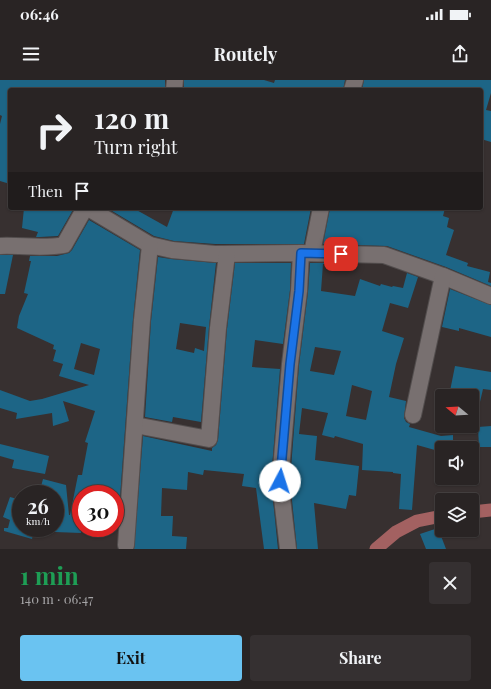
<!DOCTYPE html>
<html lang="en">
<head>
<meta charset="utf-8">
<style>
	body { margin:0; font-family:"Playfair Display",serif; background:#353031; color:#f1f3f6; height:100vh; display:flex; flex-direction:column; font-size:15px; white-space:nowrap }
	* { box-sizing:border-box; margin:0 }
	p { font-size:13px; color:#a5a4a6 }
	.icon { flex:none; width:22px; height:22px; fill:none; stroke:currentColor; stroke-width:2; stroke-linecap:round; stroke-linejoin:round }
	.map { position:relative; height:469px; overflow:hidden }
	.panel { display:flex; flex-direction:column; background:#292424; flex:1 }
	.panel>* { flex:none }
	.guide { position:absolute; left:8px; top:8px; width:475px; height:122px; border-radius:4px; box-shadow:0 1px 3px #0004,0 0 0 1px #454141; background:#292424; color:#f1f3f6; overflow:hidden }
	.needle { width:26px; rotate:288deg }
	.fabs { position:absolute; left:435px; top:309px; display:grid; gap:8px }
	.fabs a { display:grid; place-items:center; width:44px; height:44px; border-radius:4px; background:#292424; box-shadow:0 1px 3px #0004,0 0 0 1px #454141; font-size:20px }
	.speed { position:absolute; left:12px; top:405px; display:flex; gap:8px; font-size:20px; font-weight:700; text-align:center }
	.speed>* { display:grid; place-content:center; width:52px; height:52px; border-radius:50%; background:#292424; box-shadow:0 1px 3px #0004,0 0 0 1px #454141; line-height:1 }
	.speed small { font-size:10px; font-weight:400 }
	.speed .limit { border:6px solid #d22; background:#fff; color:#111 }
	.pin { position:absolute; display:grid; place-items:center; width:34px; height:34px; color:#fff; margin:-17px; border-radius:8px; box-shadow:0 2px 6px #0006 }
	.me { position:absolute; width:44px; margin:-22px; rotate:5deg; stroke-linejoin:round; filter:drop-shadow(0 0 3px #0008) }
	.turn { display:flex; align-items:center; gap:14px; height:84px; padding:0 20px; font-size:18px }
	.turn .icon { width:52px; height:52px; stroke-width:2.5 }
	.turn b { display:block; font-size:28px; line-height:34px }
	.then { display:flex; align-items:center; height:38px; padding:0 20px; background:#0003; gap:8px; font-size:15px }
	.round { display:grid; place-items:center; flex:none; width:42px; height:42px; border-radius:4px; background:#353031 }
	.overview { display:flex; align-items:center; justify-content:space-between; height:68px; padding:0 20px }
	h1 { font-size:24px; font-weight:700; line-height:30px; color:#1e9e55 }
	.primary-button { display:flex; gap:8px; margin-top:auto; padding:8px 20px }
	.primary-button a { flex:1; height:46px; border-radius:4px; background:#6ac3f1; color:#111; font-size:16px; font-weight:700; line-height:46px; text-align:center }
	.primary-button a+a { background:#353031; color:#f1f3f6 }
	.status { display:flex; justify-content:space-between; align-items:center; height:28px; padding:0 20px; background:#292424; direction:ltr }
	.status svg { height:11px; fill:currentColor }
	header { display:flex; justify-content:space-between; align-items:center; height:52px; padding:0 20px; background:#292424; font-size:18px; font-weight:700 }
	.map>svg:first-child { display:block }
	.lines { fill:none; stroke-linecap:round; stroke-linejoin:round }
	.canal { stroke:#a36161; stroke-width:13 }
	.building { fill:#1d6586; fill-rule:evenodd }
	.minor-casing { stroke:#524d4d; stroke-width:18 }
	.minor { stroke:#787070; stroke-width:16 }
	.route-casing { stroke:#114b97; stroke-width:10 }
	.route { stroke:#1a73e8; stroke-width:7 }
</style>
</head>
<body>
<div class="status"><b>06:46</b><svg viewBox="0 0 49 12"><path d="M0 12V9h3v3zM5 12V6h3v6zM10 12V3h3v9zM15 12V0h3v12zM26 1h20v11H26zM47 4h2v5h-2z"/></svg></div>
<header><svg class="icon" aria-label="menu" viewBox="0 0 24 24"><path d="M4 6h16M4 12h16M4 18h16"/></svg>Routely<svg class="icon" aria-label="share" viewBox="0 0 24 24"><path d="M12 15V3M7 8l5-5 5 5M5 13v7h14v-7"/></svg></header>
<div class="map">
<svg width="491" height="469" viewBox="0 0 491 469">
	<rect width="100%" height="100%" fill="#373030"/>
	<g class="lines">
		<!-- canal -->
		<g class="canal">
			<path d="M472 432 491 430"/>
			<path d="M376 469 396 452 417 441 442 436"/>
		</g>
	</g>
	<!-- building -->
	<g class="building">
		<path d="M0 0H165V10H10V104L0 101V44L2 36 0 35Z"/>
		<path d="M184 0H264L274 3 275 0H345L343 10H184Z"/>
		<path d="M364 0H491V13L486 30 491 31V62L481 59V10H429L416 7 415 10H362Z"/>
		<path d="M24 128H74L58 156 40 157H36L38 152 22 148Z"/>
		<path d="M107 128H133L167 147 174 128H311L304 164H215L174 161 154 156Z"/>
		<path d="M330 128H445L443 136 449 138 447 147 454 150 446 175 468 183 467 186 490 192 488 202 491 203V206L446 187 387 166 323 164Z"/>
		<path d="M89 140 140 170 133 239 120 418 115 417V414H81V453L55 452V414H39L43 399 66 405 69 435H70L78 395H82L88 363 85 362 95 331 63 321 69 341 53 346 52 333 16 339 17 333 0 328V310L30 321 42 319 89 305 59 296 63 284 53 281 56 270 53 269 54 265 17 248 19 236 28 214 24 213 31 181H29L30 176H57L69 173 72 170ZM81 263 100 269 94 295 74 289Z"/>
		<path d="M0 175H13L5 214H0Z"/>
		<path d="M158 177 171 179 216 183 209 247 201 342 173 337 172 342 145 337 151 241ZM180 243 206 247 204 271 195 268 194 273 176 269Z"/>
		<path d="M235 183H291L290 210 283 264 255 260 252 287 280 289 271 400 278 469H264L256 408 242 406 244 394 204 390 203 395 188 392 187 410 162 408 161 436H173L172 456 187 457 186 469H134L143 356 212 371V368L216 365 218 360 227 249Z"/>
		<path d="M310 183H331V184H323L321 211 355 216 360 199 380 206 381 204 392 207 393 206 403 208 407 193 418 197 408 228 390 223 382 251 404 258 396 284 389 317 406 321 404 338 406 342 410 344 409 347 441 356 453 355V368H442V372L417 365 412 430 399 429 401 394 393 393V392L362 390 363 364 335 356 334 358 322 355 328 333 302 328 299 354 317 356 315 380 359 386 356 416 349 415 346 429 314 423 318 469H297L290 401 299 285 308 212ZM315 267 341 271 334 295 310 291ZM352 305 372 311 366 340 346 336Z"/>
		<path d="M450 209 491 225V257L459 248V251L442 247Z"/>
		<path d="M455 286 491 292V310L483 309 476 339H472V316H449Z"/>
		<path d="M491 346V367H479L478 347Z"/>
		<path d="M0 364 49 376 45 394 12 388 14 380 0 376Z"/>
		<path d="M10 417 21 420V448H35L32 459 4 451V448H8L10 440 3 437Z"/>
		<path d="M438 448 446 469H426L420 454Z"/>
	</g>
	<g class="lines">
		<defs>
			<g id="minor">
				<path d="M174 10 175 0"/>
				<path d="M352 10 355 0"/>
				<path d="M88 128 150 165 172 170 215 174 301 173 384 175 443 196 491 216"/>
				<path d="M0 166C21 165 43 169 64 165L85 128"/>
				<path d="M312 173 321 128"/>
				<path d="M413 335 443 196"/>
				<path d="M135 345 209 359 218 248 227 174"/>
				<path d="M126 465 142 240 150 165"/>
				<path d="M288 469 280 401 290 284 299 211 301 173"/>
			</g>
		</defs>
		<!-- minor casing -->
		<use href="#minor" class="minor-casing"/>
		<!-- minor -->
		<use href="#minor" class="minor"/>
	</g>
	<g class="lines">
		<defs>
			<path id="route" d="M280 401 290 284 299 211 301 173 341 174"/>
		</defs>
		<!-- route casing -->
		<use href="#route" class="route-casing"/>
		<!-- route -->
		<use href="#route" class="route"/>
	</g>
</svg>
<div class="fabs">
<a><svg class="needle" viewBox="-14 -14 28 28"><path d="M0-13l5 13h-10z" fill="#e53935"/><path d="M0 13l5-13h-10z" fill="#a5a4a6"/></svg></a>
<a><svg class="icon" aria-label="sound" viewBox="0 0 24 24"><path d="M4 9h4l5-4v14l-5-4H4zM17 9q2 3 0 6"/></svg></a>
<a><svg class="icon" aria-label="layers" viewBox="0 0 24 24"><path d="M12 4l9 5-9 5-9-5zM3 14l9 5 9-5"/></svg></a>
</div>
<div class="speed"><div>26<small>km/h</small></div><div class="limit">30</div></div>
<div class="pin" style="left:341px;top:174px;background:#d93025"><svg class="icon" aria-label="arrive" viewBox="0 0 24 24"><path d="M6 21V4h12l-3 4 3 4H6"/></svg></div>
<svg class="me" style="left:280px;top:401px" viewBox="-20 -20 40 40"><circle r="19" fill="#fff"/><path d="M0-13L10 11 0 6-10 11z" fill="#1a73e8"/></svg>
<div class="guide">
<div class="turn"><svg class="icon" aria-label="right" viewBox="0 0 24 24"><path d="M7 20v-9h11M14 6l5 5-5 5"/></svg><div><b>120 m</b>Turn right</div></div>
<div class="then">Then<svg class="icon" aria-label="arrive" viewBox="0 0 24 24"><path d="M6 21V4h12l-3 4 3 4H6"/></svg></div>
</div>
</div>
<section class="panel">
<div class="overview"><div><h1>1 min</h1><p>140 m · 06:47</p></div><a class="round"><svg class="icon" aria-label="close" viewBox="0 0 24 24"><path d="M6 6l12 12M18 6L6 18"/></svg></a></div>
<div class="primary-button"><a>Exit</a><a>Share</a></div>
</section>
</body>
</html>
